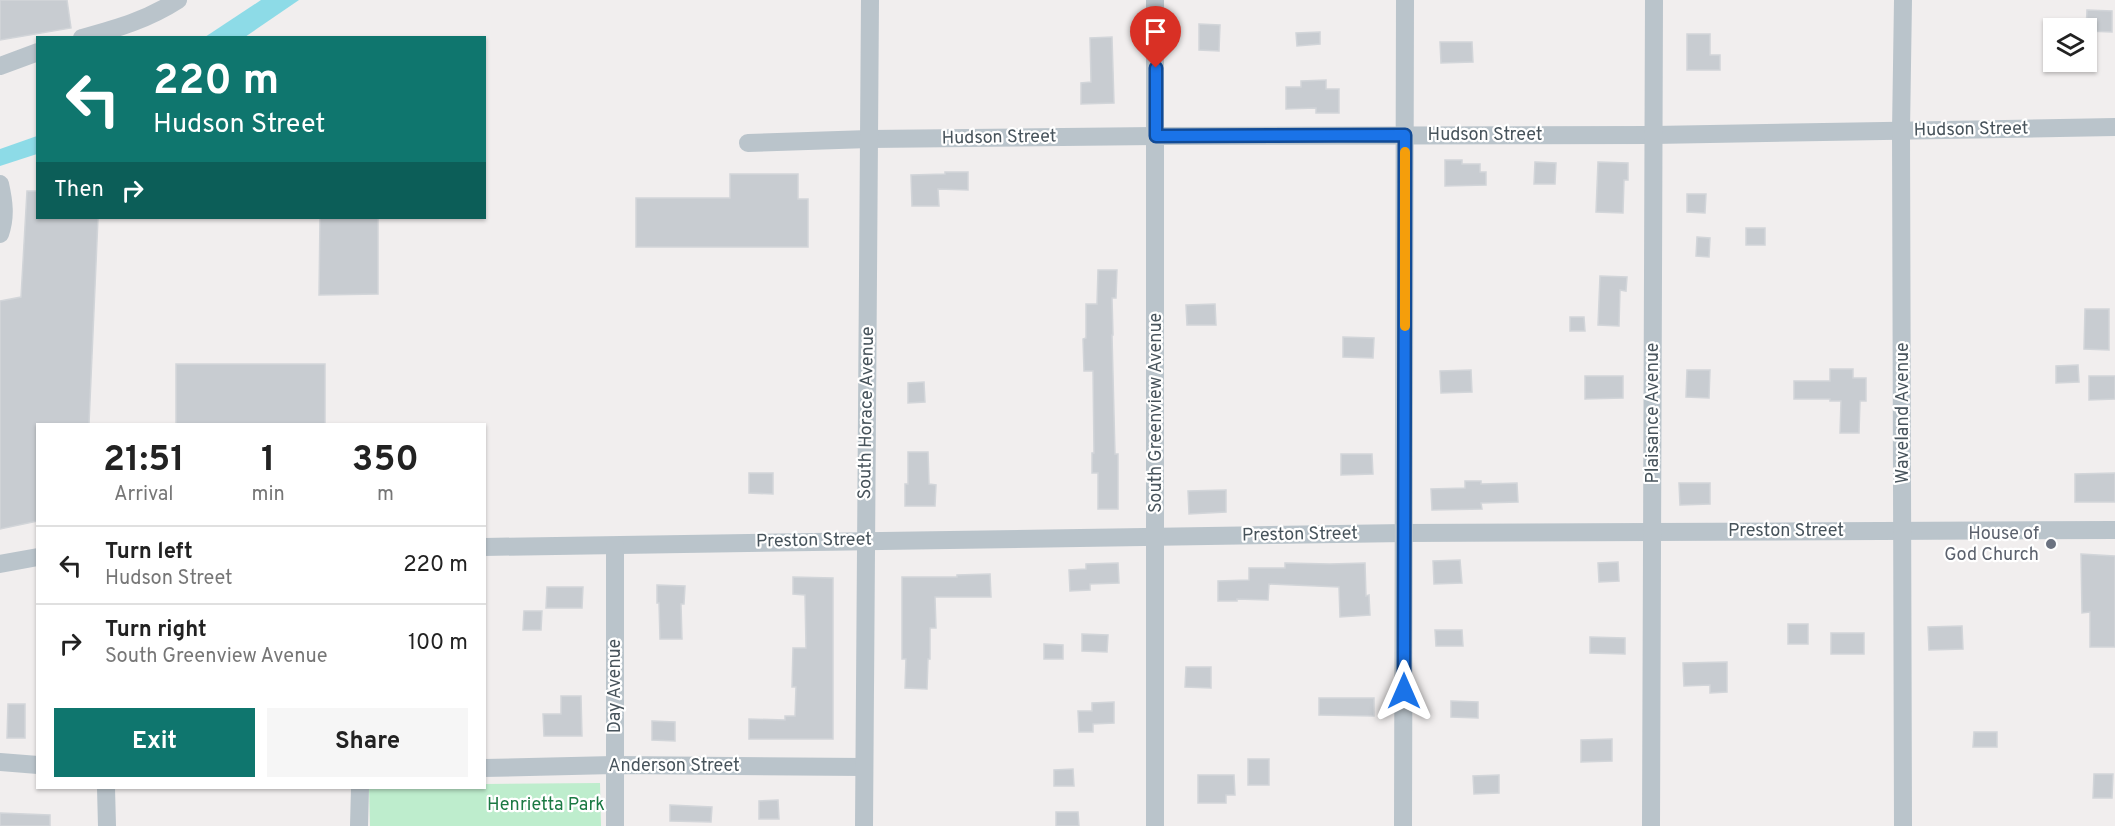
<!DOCTYPE html>
<html lang="en">
<head>
<meta charset="utf-8">
<style>
	body { margin:0; font-family:Overpass,sans-serif; background:#f6f6f6; color:#222; height:100vh; display:flex; flex-direction:column; font-size:22px; white-space:nowrap }
	* { box-sizing:border-box; margin:0 }
	p { font-size:20px; color:#767676 }
	.icon { flex:none; width:33px; height:33px; fill:none; stroke:currentColor; stroke-width:2; stroke-linecap:round; stroke-linejoin:round }
	.map { position:relative; flex:1; overflow:hidden }
	.sheet { position:absolute; left:36px; top:423px; width:450px; height:366px; display:flex; flex-direction:column; background:#fff; border-radius:0px; box-shadow:0 2px 4px #0004 }
	.sheet>* { flex:none }
	.guide { position:absolute; left:36px; top:36px; width:450px; height:183px; border-radius:0px; box-shadow:0 2px 4px #0004; background:#0f766e; color:#fff; overflow:hidden }
	.controls { position:absolute; left:2043px; top:18px; display:grid; gap:12px }
	.controls a { display:grid; place-items:center; width:54px; height:54px; border-radius:0px; background:#fff; box-shadow:0 2px 4px #0004; font-size:30px }
	.pin { position:absolute; display:grid; place-items:center; width:51px; height:51px; color:#fff; margin:-62px -26px; border-radius:50% 50% 50% 0; rotate:-45deg; box-shadow:0 0 6px #0007 }
	.pin .icon { rotate:45deg }
	.me { position:absolute; width:66px; margin:-33px; rotate:0deg; stroke-linejoin:round; filter:drop-shadow(0 0 4px #0008) }
	.turn { display:flex; align-items:center; gap:21px; height:126px; padding:0 18px; font-size:27px }
	.turn .icon { width:78px; height:78px; stroke-width:2.5 }
	.turn b { display:block; font-size:42px; line-height:51px }
	.then { display:flex; align-items:center; height:57px; padding:0 18px; background:#0003; gap:12px; font-size:22px }
	.eta { display:flex; justify-content:space-evenly; align-items:center; height:102px; text-align:center }
	.eta b { font-size:36px; font-weight:700; line-height:42px }
	.action { display:flex; gap:12px; margin-top:auto; padding:12px 18px }
	.action a { flex:1; height:69px; border-radius:0px; background:#0f766e; color:#fff; font-size:24px; font-weight:700; line-height:69px; text-align:center }
	.action a+a { background:#f6f6f6; color:#222 }
	ul { padding:0; list-style:none }
	li { display:flex; align-items:center; gap:18px; height:78px; padding:0 18px; border-top:2px solid #e0e0e0 }
	li div { flex:1 }
	li b { display:block; font-size:22px }
	li em { font-style:normal }
	.map>svg:first-child { display:block }
	.green { fill:#beedcd }
	.water { fill:#8ddbe7 }
	.building { fill:#c8ccd1; stroke:#d2d5d9; stroke-width:1.5 }
	.lines { fill:none; stroke-linecap:round; stroke-linejoin:round }
	.minor { stroke:#bac4cb; stroke-width:18 }
	.route-casing { stroke:#114b97; stroke-width:15 }
	.route { stroke:#1a73e8; stroke-width:10 }
	.slow { stroke:#f59e0b; stroke-width:10 }
	.worship-dot { fill:#6b7280; stroke:#fff; stroke-width:2 }
	.labels { text-anchor:middle; dominant-baseline:central; stroke-width:4.5; stroke-linejoin:round; paint-order:stroke }
	.street-label { font-size:18px; fill:#47535b; stroke:#fff }
	.worship-label { font-size:18px; fill:#5b616d; stroke:#fff; text-anchor:end }
	.park-label { font-size:18px; fill:#1b7943; stroke:#fff }
</style>
</head>
<body>
<div class="map">
<svg width="2115" height="826" viewBox="0 0 2115 826">
	<rect width="100%" height="100%" fill="#f1eeee"/>
	<!-- green -->
	<path class="green" d="M600 783 601 826H370L369 788H484L485 784Z"/>
	<!-- water -->
	<g class="water">
		<path d="M261 0H299L245 37H205Z"/>
		<path d="M37 136V154L0 166V149Z"/>
	</g>
	<!-- building -->
	<g class="building">
		<path d="M0 0H67L71 28 0 40Z"/>
		<path d="M2087 10 2112 11V32L2086 31Z"/>
		<path d="M1199 24 1220 25 1219 51 1199 50Z"/>
		<path d="M1320 32V44L1297 46 1296 33Z"/>
		<path d="M1687 34H1710V55H1720V70H1687Z"/>
		<path d="M1112 37 1114 103 1081 104V83L1091 82 1090 38Z"/>
		<path d="M1440 42H1472L1473 62 1441 63Z"/>
		<path d="M1326 80V89H1339V113H1316V108L1286 109V87H1301V81Z"/>
		<path d="M1445 160H1462V164H1480V172H1486V185L1445 186Z"/>
		<path d="M1535 162 1556 163 1555 184H1534Z"/>
		<path d="M1598 162 1628 163V180H1624L1623 213 1596 212Z"/>
		<path d="M945 172H968V190L938 189 939 206H912L911 175 945 174Z"/>
		<path d="M730 174H798V199H808V247H636V198H730Z"/>
		<path d="M27 191H38V218H98L89 424H38V521L0 529V301L21 297Z"/>
		<path d="M1687 194H1706L1705 213 1687 212Z"/>
		<path d="M320 218H378V294L319 295Z"/>
		<rect x="1746" y="228" width="19" height="17"/>
		<path d="M1697 237 1710 238 1709 257 1696 256Z"/>
		<path d="M1098 270H1117L1116 298H1112L1113 335H1112L1115 454H1118V509H1098V473H1092V453H1094L1093 371H1084L1083 339 1086 338V304H1097Z"/>
		<path d="M1600 276 1627 277 1626 291 1620 290 1619 326 1598 325Z"/>
		<path d="M1215 304 1216 325H1187L1186 305Z"/>
		<path d="M2085 309H2109V350L2084 349Z"/>
		<path d="M1570 317H1584L1585 331H1570Z"/>
		<path d="M1343 337 1374 338 1373 358 1343 357Z"/>
		<rect x="176" y="364" width="149" height="60"/>
		<path d="M2078 365 2079 382 2056 383V366Z"/>
		<path d="M1830 369H1853V378H1866V401H1860L1859 433H1840L1841 401H1830V399H1794V381H1830Z"/>
		<path d="M1471 370 1472 392 1441 393 1440 371Z"/>
		<path d="M1687 370H1710L1709 398 1686 397Z"/>
		<path d="M1585 376H1623V398L1585 399Z"/>
		<path d="M2089 376H2115V399L2089 400Z"/>
		<path d="M924 382 925 402 908 403V383Z"/>
		<path d="M908 452H928L929 484 936 485 935 506H905V484H908Z"/>
		<path d="M1341 454H1372L1373 474 1341 475Z"/>
		<path d="M749 473H773V494L749 493Z"/>
		<path d="M2115 473V502H2075V474Z"/>
		<path d="M1465 481H1481V484L1517 483 1518 502 1481 503 1482 509 1432 510 1431 489 1465 488Z"/>
		<path d="M1679 483H1710V504L1680 505Z"/>
		<path d="M1226 490V512L1189 514 1188 491Z"/>
		<path d="M2081 554 2115 556V647H2090V612L2082 613Z"/>
		<path d="M1460 560 1462 583 1434 584 1433 561Z"/>
		<path d="M1618 562 1619 581 1599 582 1598 563Z"/>
		<path d="M1118 563 1119 583 1090 584V590L1070 591 1069 570 1086 569V564Z"/>
		<path d="M1285 563 1330 564 1365 563 1366 596 1369 595 1370 615 1340 617 1339 587 1269 584 1268 600 1237 599V601H1218V581L1249 580V568H1285Z"/>
		<path d="M990 574 991 597H935L936 628H930V659H928L927 689 905 688 906 659H902V577H957V575Z"/>
		<path d="M793 577 833 578V739H749V719L785 720V716H795L796 687H792L793 648H806L805 595 793 594Z"/>
		<path d="M657 585 685 586 684 604H681L682 639H660L659 603H657Z"/>
		<path d="M547 587H583L582 608H546Z"/>
		<path d="M524 611H542L541 630H523Z"/>
		<rect x="1788" y="624" width="20" height="20"/>
		<path d="M1962 626 1963 649 1929 650 1928 627Z"/>
		<path d="M1435 630H1462L1463 646H1436Z"/>
		<rect x="1831" y="633" width="33" height="21"/>
		<path d="M1082 634 1108 635 1107 652 1082 651Z"/>
		<path d="M1590 637 1625 638V654L1590 653Z"/>
		<path d="M1044 644 1063 645V659H1044Z"/>
		<path d="M1727 662V692L1710 693V685L1684 686 1683 663Z"/>
		<path d="M1186 667H1211V688L1185 687Z"/>
		<path d="M561 696H581L582 736H544L543 714H561Z"/>
		<path d="M1319 698H1374V716L1319 715Z"/>
		<path d="M1451 701 1478 702V718L1451 717Z"/>
		<path d="M1114 702V723L1093 724V732H1079L1078 711H1092V703Z"/>
		<path d="M8 704H25V738H7Z"/>
		<path d="M652 721 675 722V741L652 740Z"/>
		<path d="M1974 732H1997V747H1973Z"/>
		<path d="M1612 739V761L1581 762V740Z"/>
		<rect x="1248" y="759" width="21" height="26"/>
		<path d="M1073 769 1074 786H1054V770Z"/>
		<path d="M2094 774H2113L2112 798H2093Z"/>
		<path d="M1198 775H1234L1235 795H1226V803H1198Z"/>
		<path d="M1499 775V793L1474 794 1473 776Z"/>
		<path d="M778 800 779 819H759V801Z"/>
		<path d="M670 805 712 807 711 822 670 821Z"/>
		<path d="M1056 812H1078L1079 826H1056Z"/>
		<path d="M0 813 50 815V826H0Z"/>
	</g>
	<g class="lines">
		<!-- minor -->
		<g class="minor">
			<path d="M82 38C118 28 147 20 178 0"/>
			<path d="M0 66 38 52"/>
			<path d="M748 143 869 139 1156 136 1654 135 2115 127"/>
			<path d="M0 184C4 202 6 217 0 234"/>
			<path d="M484 547 1405 533 2115 530"/>
			<path d="M0 564 38 557"/>
			<path d="M0 762 38 765"/>
			<path d="M484 768 614 765 864 767"/>
			<path d="M106 788 107 826"/>
			<path d="M359 826 360 788"/>
			<path d="M615 826V546"/>
			<path d="M864 826 870 0"/>
			<path d="M1155 826V0"/>
			<path d="M1403 826 1405 0"/>
			<path d="M1651 826 1654 0"/>
			<path d="M1903 826 1901 131 1903 0"/>
		</g>
	</g>
	<g class="lines">
		<defs>
			<path id="route" d="M1156 68V136L1405 135 1404 691"/>
		</defs>
		<!-- route casing -->
		<use href="#route" class="route-casing"/>
		<!-- route -->
		<use href="#route" class="route"/>
		<!-- slow -->
		<path class="slow" d="M1405 326V152"/>
	</g>
	<!-- markers -->
	<circle class="worship-dot" cx="2051" cy="544" r="6"/>
	<g class="labels">
		<!-- street labels -->
		<g class="street-label">
			<text transform="translate(1971 130) rotate(-1)">Hudson Street</text>
			<text x="1485" y="135">Hudson Street</text>
			<text transform="translate(999 138) rotate(-1)">Hudson Street</text>
			<text transform="translate(867 413) rotate(-89)">South Horace Avenue</text>
			<text transform="translate(1156 413) rotate(-90)">South Greenview Avenue</text>
			<text transform="translate(1653 413) rotate(-90)">Plaisance Avenue</text>
			<text transform="translate(1903 413) rotate(-90)">Waveland Avenue</text>
			<text x="1786" y="531">Preston Street</text>
			<text transform="translate(1300 535) rotate(-1)">Preston Street</text>
			<text transform="translate(814 541) rotate(-1)">Preston Street</text>
			<text transform="translate(615 686) rotate(-90)">Day Avenue</text>
			<text x="674" y="766">Anderson Street</text>
		</g>
		<!-- worship labels -->
		<g class="worship-label">
			<text x="2039" y="534">House of<tspan x="2039" dy="21">God Church</tspan></text>
		</g>
		<!-- park labels -->
		<g class="park-label">
			<text x="546" y="805">Henrietta Park</text>
		</g>
	</g>
</svg>
<div class="controls">
<a><svg class="icon" aria-label="layers" viewBox="0 0 24 24"><path d="M12 4l9 5-9 5-9-5zM3 14l9 5 9-5"/></svg></a>
</div>
<div class="pin" style="left:1156px;top:68px;background:#d93025"><svg class="icon" aria-label="arrive" viewBox="0 0 24 24"><path d="M6 21V4h12l-3 4 3 4H6"/></svg></div>
<svg class="me" style="left:1404px;top:691px" viewBox="-20 -20 40 40"><path d="M0-17L14 15 0 8-14 15z" fill="#1a73e8" stroke="#fff" stroke-width="4"/></svg>
<div class="guide">
<div class="turn"><svg class="icon" aria-label="left" viewBox="0 0 24 24"><path d="M17 20v-9H6M10 6l-5 5 5 5"/></svg><div><b>220 m</b>Hudson Street</div></div>
<div class="then">Then<svg class="icon" aria-label="right" viewBox="0 0 24 24"><path d="M7 20v-9h11M14 6l5 5-5 5"/></svg></div>
</div>
<section class="sheet">
<div class="eta">
<div><b>21:51</b><p>Arrival</p></div>
<div><b>1</b><p>min</p></div>
<div><b>350</b><p>m</p></div>
</div>
<ul>
<li><svg class="icon" aria-label="left" viewBox="0 0 24 24"><path d="M17 20v-9H6M10 6l-5 5 5 5"/></svg><div><b>Turn left</b><p>Hudson Street</p></div><em>220 m</em></li>
<li><svg class="icon" aria-label="right" viewBox="0 0 24 24"><path d="M7 20v-9h11M14 6l5 5-5 5"/></svg><div><b>Turn right</b><p>South Greenview Avenue</p></div><em>100 m</em></li>
</ul>
<div class="action"><a>Exit</a><a>Share</a></div>
</section>
</div>
</body>
</html>
